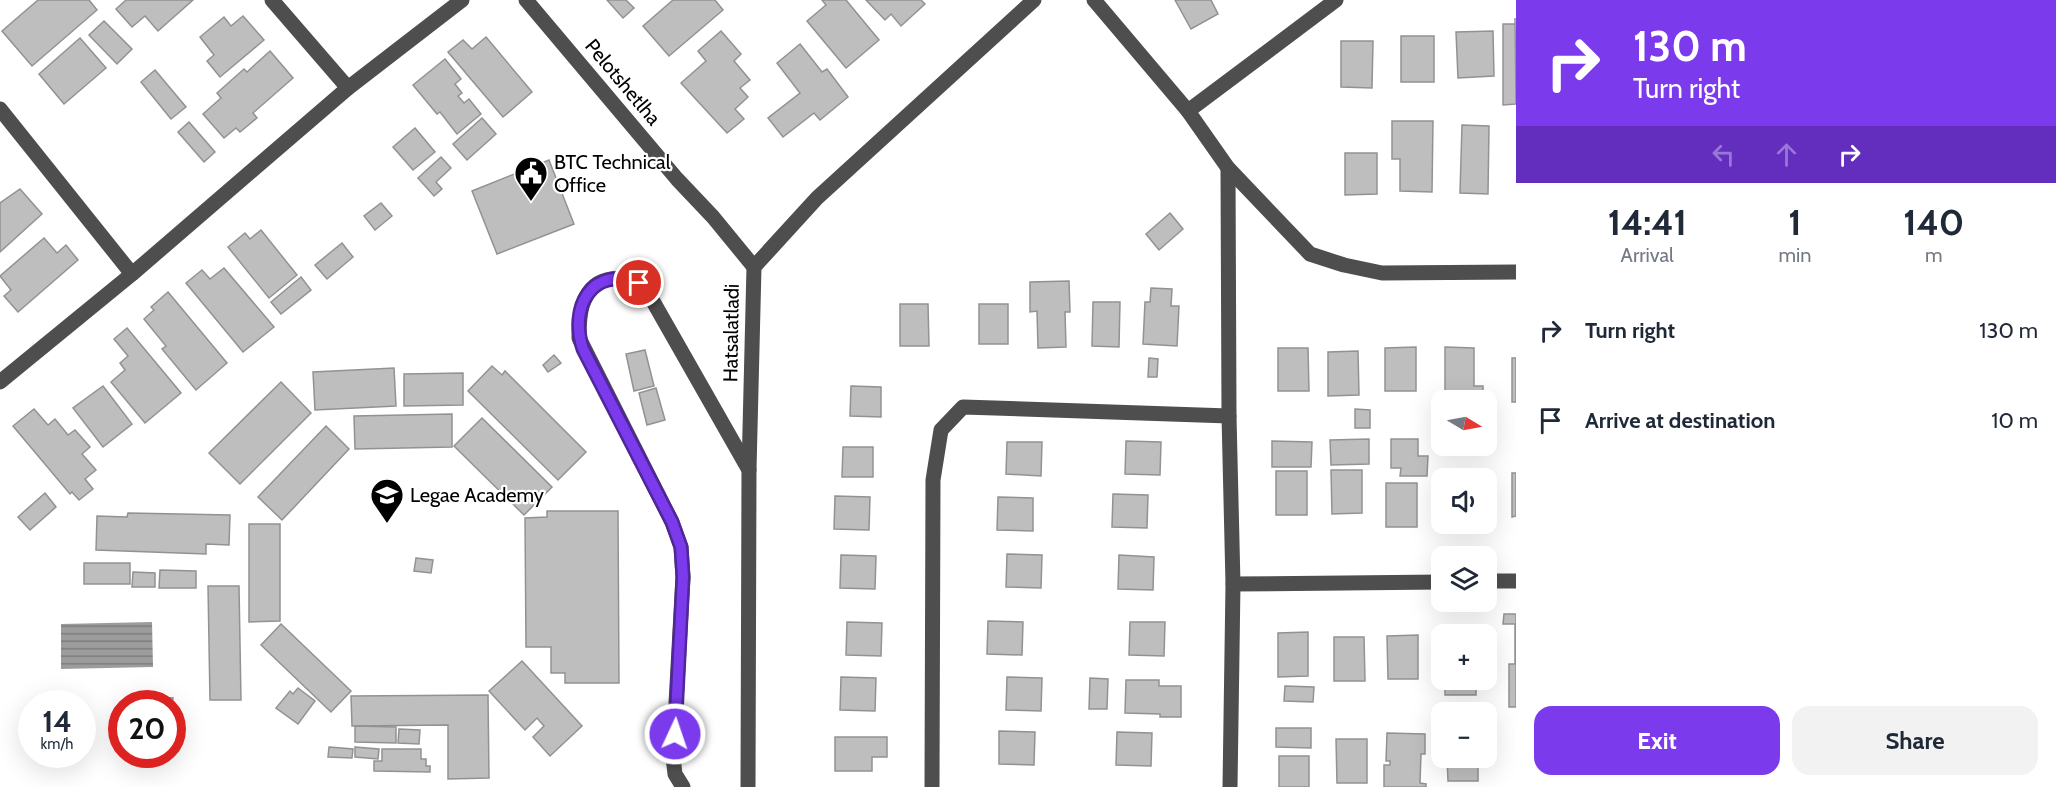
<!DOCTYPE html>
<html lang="en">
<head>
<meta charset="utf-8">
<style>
	body { margin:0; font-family:Cabin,sans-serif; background:#f2f2f3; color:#1f2937; height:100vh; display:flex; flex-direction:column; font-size:22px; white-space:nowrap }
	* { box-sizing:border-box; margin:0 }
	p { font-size:20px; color:#747a83 }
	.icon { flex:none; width:33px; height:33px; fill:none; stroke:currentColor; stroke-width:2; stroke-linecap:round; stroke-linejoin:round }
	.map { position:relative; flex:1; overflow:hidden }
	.side { display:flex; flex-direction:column; background:#fff; width:540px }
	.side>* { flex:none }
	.guide { background:#7c3aed; color:#fff; overflow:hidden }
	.needle { width:39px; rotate:100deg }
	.fabs { position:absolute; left:1431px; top:390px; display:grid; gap:12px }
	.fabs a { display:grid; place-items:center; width:66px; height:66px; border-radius:12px; background:#fff; box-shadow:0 6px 24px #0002; font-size:30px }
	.speed { position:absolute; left:18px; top:690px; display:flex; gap:12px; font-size:30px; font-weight:700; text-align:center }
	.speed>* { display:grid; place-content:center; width:78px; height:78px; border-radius:50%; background:#fff; box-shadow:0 6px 24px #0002; line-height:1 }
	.speed small { font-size:15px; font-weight:400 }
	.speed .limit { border:9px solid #d22; background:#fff; color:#111 }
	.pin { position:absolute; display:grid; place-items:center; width:51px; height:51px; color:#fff; margin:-26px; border:3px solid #fff; border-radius:50%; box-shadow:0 2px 6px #0007 }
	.me { position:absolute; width:66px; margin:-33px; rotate:3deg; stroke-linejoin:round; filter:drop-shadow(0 0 4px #0008) }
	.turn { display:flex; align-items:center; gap:21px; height:126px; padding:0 18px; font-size:27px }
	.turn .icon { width:78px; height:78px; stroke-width:2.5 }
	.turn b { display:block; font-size:42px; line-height:51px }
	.lanes { display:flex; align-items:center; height:57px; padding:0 18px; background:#0003; justify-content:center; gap:30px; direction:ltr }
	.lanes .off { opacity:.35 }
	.eta { display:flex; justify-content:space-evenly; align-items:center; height:102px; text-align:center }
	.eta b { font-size:36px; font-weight:800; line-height:42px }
	.button { display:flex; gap:12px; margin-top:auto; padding:12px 18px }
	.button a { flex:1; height:69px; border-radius:18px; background:#7c3aed; color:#fff; font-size:24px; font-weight:800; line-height:69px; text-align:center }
	.button a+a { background:#f2f2f3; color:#1f2937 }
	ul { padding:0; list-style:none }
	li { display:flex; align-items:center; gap:18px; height:90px; padding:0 18px }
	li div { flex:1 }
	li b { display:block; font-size:22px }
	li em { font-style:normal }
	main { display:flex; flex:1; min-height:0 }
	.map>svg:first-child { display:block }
	.water { fill:url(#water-rules) }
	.building { fill:#bebebe; stroke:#929292; stroke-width:1.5 }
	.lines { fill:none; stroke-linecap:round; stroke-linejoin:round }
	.minor { stroke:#4e4e4e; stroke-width:15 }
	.route-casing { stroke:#51269a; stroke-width:15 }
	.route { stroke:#7c3aed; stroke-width:10 }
	.labels { text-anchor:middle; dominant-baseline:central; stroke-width:4.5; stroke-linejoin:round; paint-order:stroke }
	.street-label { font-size:20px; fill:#000; stroke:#fff }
	.poi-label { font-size:20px; fill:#000; stroke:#fff; text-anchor:start }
</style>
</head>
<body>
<main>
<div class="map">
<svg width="1516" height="787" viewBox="0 0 1516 787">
	<defs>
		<pattern id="water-rules" width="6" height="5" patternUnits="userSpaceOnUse" patternTransform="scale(1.5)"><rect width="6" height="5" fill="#9c9c9c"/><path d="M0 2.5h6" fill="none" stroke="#7d7d7d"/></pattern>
	</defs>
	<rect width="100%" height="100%" fill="#fff"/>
	<!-- water -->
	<path class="water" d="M152 622 153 667 61 669V624Z"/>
	<!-- building -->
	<g class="building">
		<path d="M38 0H89L97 10 32 66 2 31Z"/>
		<path d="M126 0H193L158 31 145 16 132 27 116 9Z"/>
		<path d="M607 0H626L634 8 623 18Z"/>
		<path d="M673 0H715L723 10 669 56 643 26Z"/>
		<path d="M822 0H846L879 40 846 68 807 21 826 5Z"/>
		<path d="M866 0H921L925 4 901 26 891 14 885 20Z"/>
		<path d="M1175 0H1211L1218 14 1191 29Z"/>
		<path d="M243 16 264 40 220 77 207 61 214 55 200 37 224 17 231 26Z"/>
		<path d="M1515 18 1516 104 1503 105V24H1515Z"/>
		<path d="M104 21 132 49 117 64 89 35Z"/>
		<path d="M721 31 741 54 734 61 750 80 740 88 748 97 735 109 744 119 727 133 681 83 706 61 698 51Z"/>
		<path d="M1493 31 1494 76 1458 78 1456 32Z"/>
		<rect x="1401" y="36" width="33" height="46"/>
		<path d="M486 37 532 92 503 117 448 52 463 40 472 49Z"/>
		<path d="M80 38 106 68 64 104 39 74Z"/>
		<path d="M1341 41H1373L1372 88 1341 87Z"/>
		<path d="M800 44 822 72 827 69 848 97 820 120 814 113 783 137 768 118 800 93 777 63Z"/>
		<path d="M270 51 293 78 253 113 257 118 240 132 236 128 224 138 203 114 221 98 217 93 244 69 247 72Z"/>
		<path d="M445 59 461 79 455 84 462 93 458 96 464 103 469 99 481 114 457 134 440 112 437 114 413 85Z"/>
		<path d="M155 70 186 107 171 119 141 82Z"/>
		<path d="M482 118 496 134 467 160 453 144Z"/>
		<path d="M1392 121H1433L1432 192 1400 191V159H1392Z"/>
		<path d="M189 122 215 152 204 162 178 132Z"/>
		<path d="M1462 125 1489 126 1488 194 1460 193Z"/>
		<path d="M415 128 435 152 413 170 393 147Z"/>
		<path d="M1345 153H1377V194L1345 195Z"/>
		<path d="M441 157 451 168 436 182 442 189 434 196 418 178Z"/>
		<path d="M549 160 574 224 497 254 472 191Z"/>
		<path d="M20 189 42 214 0 252V203Z"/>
		<path d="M381 203 392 216 375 230 364 216Z"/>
		<path d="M1170 213 1183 229 1159 250 1146 234Z"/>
		<path d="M261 230 297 275 269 298 228 247 245 233 250 239Z"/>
		<path d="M44 238 57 253 66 245 78 260 18 312 4 296 11 290 0 276Z"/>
		<path d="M342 243 353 257 327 279 315 265Z"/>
		<path d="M224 268 274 327 243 352 186 283 202 270 210 279Z"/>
		<path d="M301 277 311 290 281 314 271 302Z"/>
		<path d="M1069 281 1070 312H1065L1066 347 1038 348 1037 311 1030 312V282Z"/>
		<path d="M1151 288 1172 289 1171 306H1179L1177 346 1143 344 1145 302H1150Z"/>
		<path d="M168 292 227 363 196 390 162 349 166 346 144 319 154 310 151 307Z"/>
		<path d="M1093 302H1120L1119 347 1092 346Z"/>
		<path d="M900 304H928L929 346H900Z"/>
		<rect x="979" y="304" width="29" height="40"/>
		<path d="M127 328 181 393 145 423 111 382 125 370 120 363 128 356 114 339Z"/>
		<path d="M1416 347V391H1385V348Z"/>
		<path d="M1445 347 1474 348V386H1483V400H1442V394H1445Z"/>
		<path d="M1278 348H1308L1309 391H1278Z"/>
		<path d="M645 350 654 386 634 391 626 354Z"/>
		<path d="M1358 351 1359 395 1328 396V352Z"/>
		<path d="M554 355 561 363 548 372 543 365Z"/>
		<path d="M1149 358 1158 359 1157 377H1148Z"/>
		<rect x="1512" y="358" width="4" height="44"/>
		<path d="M492 366 502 375 505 371 586 452 558 480 468 391Z"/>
		<path d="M394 368 396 406 315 410 313 372Z"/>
		<path d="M463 373V405L404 406V374Z"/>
		<path d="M281 382 311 413 240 484 209 453Z"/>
		<path d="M103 386 132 424 103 447 73 408Z"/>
		<path d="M851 386 881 387V417L850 416Z"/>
		<path d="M656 388 665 420 647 425 639 393Z"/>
		<path d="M34 409 48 425 55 419 68 435 75 430 90 447 82 454 96 470 85 479 93 489 79 500 72 492 70 494 13 426Z"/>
		<path d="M1355 409 1370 410V428H1355Z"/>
		<path d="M452 414V447L355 449 354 416Z"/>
		<path d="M482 418 552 487 524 515 454 446Z"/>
		<path d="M326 426 349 449 282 520 258 497Z"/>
		<path d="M1369 439V464L1331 465 1330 440Z"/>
		<path d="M1391 439H1418V456H1428L1427 476H1400L1401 468H1391Z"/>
		<path d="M1126 441 1161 442 1160 475 1125 474Z"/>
		<path d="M1272 441 1312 442 1311 467H1272Z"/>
		<path d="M1007 442H1042L1041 476 1006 474Z"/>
		<path d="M843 447H873V477H842Z"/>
		<path d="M1331 470H1362V513L1332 514Z"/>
		<rect x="1276" y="471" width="31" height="44"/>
		<path d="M1512 473H1516V516L1512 517Z"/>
		<rect x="1444" y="475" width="31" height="3"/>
		<rect x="1386" y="483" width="31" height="44"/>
		<path d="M45 493 56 507 30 530 18 517Z"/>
		<path d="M1113 494 1148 495 1147 528 1112 527Z"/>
		<path d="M835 496 870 497 869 530 834 529Z"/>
		<path d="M998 497 1033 498V531L997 530Z"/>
		<path d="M547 511H618L619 683H565V673H551V647H526L525 518 547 517Z"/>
		<path d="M128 513 230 515 229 545 206 544V554L96 550 97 516 127 517Z"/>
		<path d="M249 524H280V621L249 622Z"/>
		<path d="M1007 554 1042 555 1041 588 1006 587Z"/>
		<path d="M841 555 876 556 875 589 840 588Z"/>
		<path d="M1119 555 1154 557 1153 590 1118 589Z"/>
		<path d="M416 558 433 560 431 573 414 571Z"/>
		<rect x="84" y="563" width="46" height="21"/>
		<path d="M160 570 196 571V588H159Z"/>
		<path d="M133 572 155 573V587H132Z"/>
		<path d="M208 586H239L241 700H210Z"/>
		<path d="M1504 614H1516V707H1509V664H1515V624H1503Z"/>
		<path d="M988 621 1023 622 1022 655 987 654Z"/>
		<path d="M847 622 882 623 881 656 846 655Z"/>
		<path d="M1130 622H1165L1164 656 1129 655Z"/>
		<path d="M281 624 351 691 331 712 261 645Z"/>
		<path d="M1308 632V676L1278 677V633Z"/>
		<path d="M1418 635V679H1388L1387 636Z"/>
		<path d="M1334 637H1364L1365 681H1334Z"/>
		<path d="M522 661 582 726 550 756 533 737 544 726 537 718 525 730 489 691Z"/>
		<path d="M841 677 876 678 875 711 840 710Z"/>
		<path d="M1007 677 1042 678 1041 711 1006 710Z"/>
		<path d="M1090 678 1108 679 1107 709H1089Z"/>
		<path d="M1126 680H1159V686H1181V717H1160V714L1125 713Z"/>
		<rect x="1445" y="680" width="31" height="15"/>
		<path d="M1285 686 1314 687 1313 702 1284 701Z"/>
		<path d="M298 688 315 701 298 724 276 708 290 691 293 694Z"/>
		<path d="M488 695 489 778 448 779V725L352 726 351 696Z"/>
		<path d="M148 696 173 698 172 704H148Z"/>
		<path d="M355 726 396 727V743L355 742Z"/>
		<path d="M1276 728H1311V748L1276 747Z"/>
		<path d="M399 729 420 730 419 744 398 743Z"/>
		<path d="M999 731 1035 732 1034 765 999 764Z"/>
		<path d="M1117 732 1152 733 1151 766 1116 765Z"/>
		<path d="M1387 733 1425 734V754H1421L1420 783 1426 784V787H1384V765H1390V761H1386Z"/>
		<path d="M835 737H887V757H872V771H835Z"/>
		<path d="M1336 739H1367V783H1337Z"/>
		<path d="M329 747 353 749 352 758 328 757Z"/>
		<path d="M355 747 379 749 378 759 355 757Z"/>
		<path d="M382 749H421V759H426V766H430V772L374 771V761H382Z"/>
		<rect x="1279" y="756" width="30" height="31"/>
		<path d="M1447 758H1478V781H1448Z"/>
	</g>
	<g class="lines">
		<!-- minor -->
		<g class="minor">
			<path d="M272 0 348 88"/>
			<path d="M526 0 677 179 713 217 754 267"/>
			<path d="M1094 0 1188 111 1228 168 1310 254 1344 265 1382 273 1516 272"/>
			<path d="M0 109 132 274"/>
			<path d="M1188 111 1336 0"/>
			<path d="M1228 168 1229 416 1233 584 1230 787"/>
			<path d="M0 382 132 274 348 88 462 0"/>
			<path d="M1486 581H1516"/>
			<path d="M1233 584 1442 582"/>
			<path d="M683 787 675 774 673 757 683 577 681 547 672 522 579 338C579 326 579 312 584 301 595 274 625 273 646 289L749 470"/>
			<path d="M748 787 749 470 754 267 817 198 1034 0"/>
			<path d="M932 787 933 480 941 430 963 407 1229 416"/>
		</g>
	</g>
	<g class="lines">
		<defs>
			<path id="route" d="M639 283C591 265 569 308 583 349L672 522 681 547 683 577 675 734"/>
		</defs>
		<!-- route casing -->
		<use href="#route" class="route-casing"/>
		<!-- route -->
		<use href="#route" class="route"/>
	</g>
	<!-- icons -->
	<defs>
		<symbol id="civic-pin" viewBox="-11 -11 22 30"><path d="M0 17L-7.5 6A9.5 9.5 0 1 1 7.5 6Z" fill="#000" stroke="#fff"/><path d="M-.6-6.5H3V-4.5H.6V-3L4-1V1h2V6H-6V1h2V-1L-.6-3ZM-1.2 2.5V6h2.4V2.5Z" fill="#fff"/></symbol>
		<symbol id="school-pin" viewBox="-11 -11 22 30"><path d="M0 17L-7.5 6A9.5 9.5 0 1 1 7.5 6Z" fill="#000" stroke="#fff"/><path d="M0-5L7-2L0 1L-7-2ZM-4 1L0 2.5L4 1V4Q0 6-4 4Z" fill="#fff"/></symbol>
	</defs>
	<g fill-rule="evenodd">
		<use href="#civic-pin" x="512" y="154" width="38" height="52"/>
		<use href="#school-pin" x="368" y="476" width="38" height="52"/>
	</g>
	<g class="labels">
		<!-- street labels -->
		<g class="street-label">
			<text transform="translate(623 82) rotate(50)">Pelotshetlha</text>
			<text transform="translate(731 333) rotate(-89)">Hatsalatladi</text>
		</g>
		<!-- poi labels -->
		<g class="poi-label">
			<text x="554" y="162">BTC Technical<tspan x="554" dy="23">Office</tspan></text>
			<text x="410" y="495">Legae Academy</text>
		</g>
	</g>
</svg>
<div class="fabs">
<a><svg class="needle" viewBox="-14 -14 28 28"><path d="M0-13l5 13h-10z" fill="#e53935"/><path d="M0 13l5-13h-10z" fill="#747a83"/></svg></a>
<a><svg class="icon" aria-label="sound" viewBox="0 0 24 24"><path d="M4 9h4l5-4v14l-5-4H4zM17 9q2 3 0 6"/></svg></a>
<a><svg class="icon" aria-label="layers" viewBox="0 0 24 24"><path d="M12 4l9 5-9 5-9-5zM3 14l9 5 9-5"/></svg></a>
<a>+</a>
<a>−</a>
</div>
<div class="speed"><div>14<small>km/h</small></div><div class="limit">20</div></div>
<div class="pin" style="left:639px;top:283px;background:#d93025"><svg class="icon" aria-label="arrive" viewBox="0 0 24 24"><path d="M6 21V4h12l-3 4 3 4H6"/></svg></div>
<svg class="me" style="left:675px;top:734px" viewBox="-20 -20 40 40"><circle r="17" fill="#7c3aed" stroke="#fff" stroke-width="3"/><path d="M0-11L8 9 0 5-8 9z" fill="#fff"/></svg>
</div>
<section class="side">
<div class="guide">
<div class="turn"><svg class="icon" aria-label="right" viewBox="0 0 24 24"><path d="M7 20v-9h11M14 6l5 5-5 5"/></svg><div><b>130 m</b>Turn right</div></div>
<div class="lanes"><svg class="icon off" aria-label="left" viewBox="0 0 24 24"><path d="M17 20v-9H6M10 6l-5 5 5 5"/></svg><svg class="icon off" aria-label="ahead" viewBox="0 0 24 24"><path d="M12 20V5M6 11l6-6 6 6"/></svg><svg class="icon" aria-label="right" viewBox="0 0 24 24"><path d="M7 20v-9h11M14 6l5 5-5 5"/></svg></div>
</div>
<div class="eta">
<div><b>14:41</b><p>Arrival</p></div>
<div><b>1</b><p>min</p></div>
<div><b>140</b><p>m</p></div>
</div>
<ul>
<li><svg class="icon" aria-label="right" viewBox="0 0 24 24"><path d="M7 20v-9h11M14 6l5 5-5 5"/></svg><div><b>Turn right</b></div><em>130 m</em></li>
<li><svg class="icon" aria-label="arrive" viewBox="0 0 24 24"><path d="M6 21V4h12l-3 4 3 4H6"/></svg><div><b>Arrive at destination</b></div><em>10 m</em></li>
</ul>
<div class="button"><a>Exit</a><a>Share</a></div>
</section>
</main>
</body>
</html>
